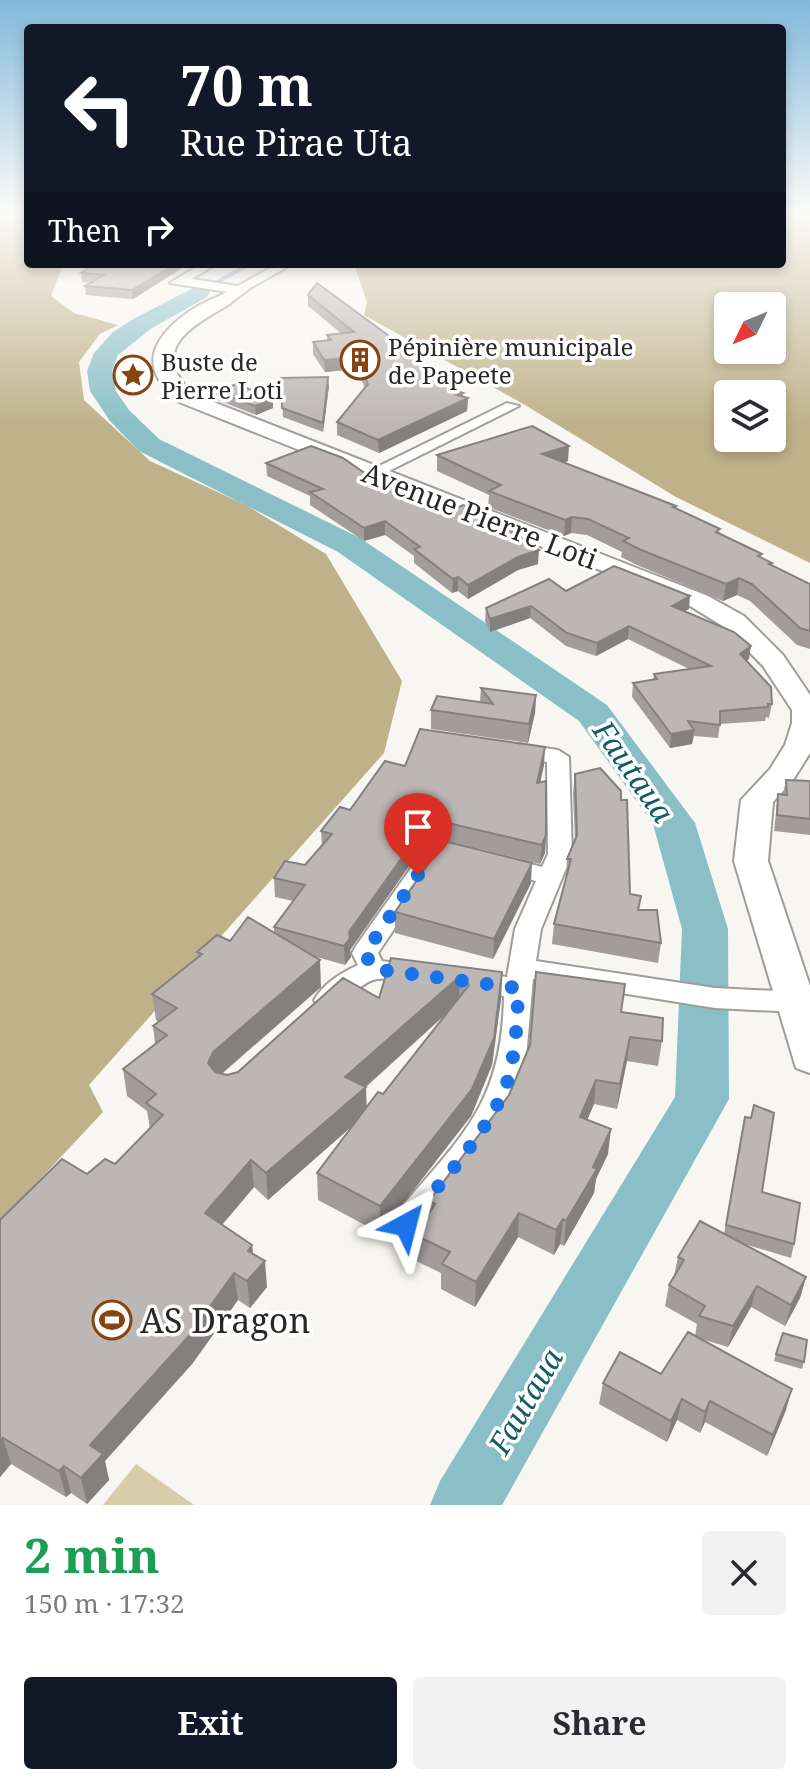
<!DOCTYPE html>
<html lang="en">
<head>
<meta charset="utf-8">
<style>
	body { margin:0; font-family:"Noto Serif",serif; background:#f2f2f3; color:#2b2b33; height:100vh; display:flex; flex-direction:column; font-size:30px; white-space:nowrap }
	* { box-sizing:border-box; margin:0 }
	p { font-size:26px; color:#7c7c81 }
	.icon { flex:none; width:44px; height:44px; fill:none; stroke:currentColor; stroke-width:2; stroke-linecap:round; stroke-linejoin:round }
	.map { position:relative; height:1505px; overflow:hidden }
	.drawer { display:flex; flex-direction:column; background:#fff; flex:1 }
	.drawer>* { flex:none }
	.banner { position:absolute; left:24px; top:24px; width:762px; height:244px; border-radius:8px; box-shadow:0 4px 12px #0003; background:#111827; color:#fff; overflow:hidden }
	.needle { width:52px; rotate:227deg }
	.tools { position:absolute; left:714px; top:292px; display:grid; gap:16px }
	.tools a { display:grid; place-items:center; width:72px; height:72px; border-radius:8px; background:#fff; box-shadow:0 4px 12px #0003; font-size:40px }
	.pin { position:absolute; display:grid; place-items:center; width:68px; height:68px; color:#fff; margin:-82px -34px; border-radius:50% 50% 50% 0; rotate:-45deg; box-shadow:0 0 8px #0007 }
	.pin .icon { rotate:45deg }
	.me { position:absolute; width:88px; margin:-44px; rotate:38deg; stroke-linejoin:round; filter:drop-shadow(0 0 6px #0008) }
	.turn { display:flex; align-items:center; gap:28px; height:168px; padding:0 24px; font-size:36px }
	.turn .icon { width:104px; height:104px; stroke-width:2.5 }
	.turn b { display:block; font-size:56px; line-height:68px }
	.then { display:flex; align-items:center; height:76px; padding:0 24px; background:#0003; gap:16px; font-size:30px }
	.round { display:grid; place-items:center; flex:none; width:84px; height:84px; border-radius:8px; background:#f2f2f3 }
	.summary { display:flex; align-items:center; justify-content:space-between; height:136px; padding:0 24px }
	h1 { font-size:48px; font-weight:700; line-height:60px; color:#1e9e55 }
	.cta { display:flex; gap:16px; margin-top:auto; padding:16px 24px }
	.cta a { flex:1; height:92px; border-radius:8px; background:#111827; color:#fff; font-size:32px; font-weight:700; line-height:92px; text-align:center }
	.cta a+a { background:#f2f2f3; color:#2b2b33 }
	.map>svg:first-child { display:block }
	.green { fill:#d9ccaa }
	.forest { fill:#bfb189; fill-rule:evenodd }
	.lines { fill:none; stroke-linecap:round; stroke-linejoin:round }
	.stream { stroke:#8abfc7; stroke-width:4 }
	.river { fill:#8abfc7; fill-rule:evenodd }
	.minor-casing { stroke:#9e9d99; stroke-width:4 }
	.tertiary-casing { stroke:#9e9d99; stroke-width:4 }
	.secondary-casing { stroke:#9e9d99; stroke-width:4 }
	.minor { fill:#fff; fill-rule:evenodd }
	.tertiary { fill:#fff; fill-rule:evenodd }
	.secondary { fill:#fff; fill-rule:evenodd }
	.wall { fill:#a29d9c; fill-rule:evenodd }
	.shaded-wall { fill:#84807f }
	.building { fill:#bcb7b5; stroke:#84807f; stroke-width:2 }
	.route { stroke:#1a73e8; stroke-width:14; stroke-dasharray:0 25.2 }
	.labels { text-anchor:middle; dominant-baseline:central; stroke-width:7; stroke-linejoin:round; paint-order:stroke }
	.far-poi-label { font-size:24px; fill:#292827; stroke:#fff; text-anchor:start }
	.street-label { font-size:28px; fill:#292827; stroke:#fff }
	.water-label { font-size:30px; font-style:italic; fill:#145d67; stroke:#fff }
	.near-poi-label { font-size:34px; fill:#292827; stroke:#fff; text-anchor:start }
</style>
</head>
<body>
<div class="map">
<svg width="810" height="1505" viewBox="0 0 810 1505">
	<rect width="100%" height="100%" fill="#f8f6f2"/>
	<!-- green -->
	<path class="green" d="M136 1464 194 1505H103Z"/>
	<!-- forest -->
	<g class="forest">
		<path d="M0 215H28V264H63L51 296 74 313 118 325 100 334 79 362 84 400 150 461 246 505 326 554 402 681 384 753 89 1085 103 1112 0 1222Z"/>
		<path d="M782 215H810V563L676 497 525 405 364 315 367 302 354 264H782ZM728 306H772V350H728ZM728 394H772V438H728Z"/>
	</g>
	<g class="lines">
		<!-- stream -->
		<path class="stream" d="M199 292 250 264"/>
		<!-- river -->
		<path class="river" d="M199 285 207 287 210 292 207 297 152 328 118 355 112 371 116 391 129 410 159 439 360 538 607 705 695 823 728 929 729 1099 502 1505H430L440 1481 675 1097 682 929 653 824 579 721 338 552 139 451 110 421 90 391 87 371 94 353 113 332 135 318Z"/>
		<defs>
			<g id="minor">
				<path d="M201 264H216L192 279 238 286 277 264H292L240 294 170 283Z"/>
				<path d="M507 403 519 406 379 476 365 473Z"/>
				<path d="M518 744 558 750 569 757 572 854 541 929 536 961 715 988 797 992 807 995 810 1003 807 1009 797 1012 715 1008 533 979 525 1069 505 1119 470 1170 417 1235 406 1239 395 1235 390 1225 395 1215C461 1136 502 1106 504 996L464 989 460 982 464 975 473 972 507 977 515 929 536 881 494 871 491 865 494 859 503 857 542 867 548 854 547 762 510 756 507 751 510 746Z"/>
				<path d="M436 841 475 850 478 856 466 864 442 858 378 953 382 961 424 967 428 974 424 981C408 986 389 975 373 980 352 987 343 1014 318 1007L314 1000C324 983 341 973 358 965L352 953 356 946 428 844Z"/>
			</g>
			<path id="tertiary" d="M234 287 248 290 230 303H218V297Z"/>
			<path id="secondary" d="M224 295 232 300 230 304C190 327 148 349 193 394L708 596 744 616 783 655 810 695V753L793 780 773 802 768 861 810 986V1073L796 1068 734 861 741 800 770 769 785 745 792 723V710L763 666 726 628 690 606 179 402C169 392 156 381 154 367 147 335 198 301 224 295Z"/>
		</defs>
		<!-- minor casing -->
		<use href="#minor" class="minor-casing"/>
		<!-- tertiary casing -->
		<use href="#tertiary" class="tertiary-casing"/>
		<!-- secondary casing -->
		<use href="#secondary" class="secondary-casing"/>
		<!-- minor -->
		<use href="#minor" class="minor"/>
		<!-- tertiary -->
		<use href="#tertiary" class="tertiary"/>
		<!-- secondary -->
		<use href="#secondary" class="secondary"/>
	</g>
	<!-- wall -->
	<g class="wall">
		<path d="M88 264H187V265L133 299 86 295 85 286 92 283 82 282 81 273 90 267Z"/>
		<path d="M308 295 440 385 468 398 467 411 379 453 337 435V422L365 388 356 369 325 372 313 354V342L327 340V335L342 334 308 306Z"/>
		<path d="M281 378 329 386 323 432 283 417Z"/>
		<path d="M214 391 273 399V408L256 415 215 399Z"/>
		<path d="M437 455 568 461 563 462 676 506V509L772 563V566L810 584V649L797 645 750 601 737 595 723 601 637 565 621 557 622 552 587 535 571 533 564 536 488 507 489 495 437 471Z"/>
		<path d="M266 463 386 488 409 496 538 564 518 570 468 599 458 591 452 593 414 563V556L385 535 364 541 310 505V496L267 476Z"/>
		<path d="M566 591 689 609 684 611 749 659 746 661 772 704 769 718 766 717 765 721 720 724 718 738 694 736 692 744 670 748 632 697 633 683 653 680 654 674 689 669 628 639 596 656 566 646 530 618 490 632 485 621 486 608Z"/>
		<path d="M481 688 536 695 535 713 528 743 431 729V710L480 702Z"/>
		<path d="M544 765 540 782 546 835 545 853 540 864 435 838 426 842 350 950 351 957 345 965 313 956 321 987 222 1074 227 1075 238 1072 379 998 391 958 502 972 501 999 492 1065 471 1116 380 1233 318 1200 317 1173 352 1126 268 1200 254 1187 222 1225 252 1245 253 1254 267 1287 250 1308 238 1300 192 1364 105 1461 109 1480 87 1504 71 1493 66 1497 11 1464 0 1477V1220L87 1174 115 1164 150 1129 147 1111 127 1096 123 1069 155 1044 153 1026 159 1022 156 1020 152 994 198 957 197 952 230 941 274 933V927L293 901 275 897 274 878 305 865 322 846 321 831 405 766ZM445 1015 383 1094 366 1107V1087Z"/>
		<path d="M575 774 630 894 661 943 658 963 552 944 554 924 566 878 567 859 575 840 573 793Z"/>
		<path d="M786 780 810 781V835L774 831 778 794H783Z"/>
		<path d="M531 883 493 959 395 933V912Z"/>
		<path d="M622 1012 662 1041 658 1066 627 1061 617 1109 594 1104 587 1120 608 1154 596 1179 594 1193 564 1246 560 1244 554 1255 518 1237 475 1307 441 1289V1273L414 1260 415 1235 429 1214V1201Z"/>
		<path d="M742 1130 762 1192 794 1244 791 1258 744 1244 806 1277 800 1298 785 1326 751 1307 728 1347 701 1339 786 1410 767 1456 705 1422 700 1433 677 1420 667 1442 599 1404 603 1383 661 1374 695 1336 697 1324 665 1306 669 1285 674 1276 678 1257 724 1234Z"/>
		<path d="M776 1354 804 1362 802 1369 774 1361Z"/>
	</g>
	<!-- shaded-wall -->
	<g class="shaded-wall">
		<path d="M175 264H187V265L133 299 132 290Z"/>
		<path d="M356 357V369L325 372 324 360Z"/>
		<path d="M328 377 329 386 323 432V423Z"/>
		<path d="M463 393 462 401 468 398 467 411 379 453 378 440Z"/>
		<path d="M273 399V408L256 415 255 406Z"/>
		<path d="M569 446 568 461 541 469 542 454Z"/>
		<path d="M572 517 571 533 564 536 565 520Z"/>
		<path d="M385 521V535L364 541V528Z"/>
		<path d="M539 550 538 564 518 570 468 599V585L518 557Z"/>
		<path d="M458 577V591L452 593 453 579Z"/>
		<path d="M739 578 737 595 723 601 726 584Z"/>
		<path d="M690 596 689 609 670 619 672 606Z"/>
		<path d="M531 606 530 618 490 632V619Z"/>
		<path d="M629 626 628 639 596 656 597 643Z"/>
		<path d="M751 646 749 659 737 667 740 654Z"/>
		<path d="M536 695 535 713 528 743 529 724Z"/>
		<path d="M694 730 692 744 670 748 671 734Z"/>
		<path d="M545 747 544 765 536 801 537 783Z"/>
		<path d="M435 820V838L426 842 350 950 351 957 345 965 344 946 349 932 426 824Z"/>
		<path d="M546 835 545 853 540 864 542 845Z"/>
		<path d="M532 863 531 883 493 959 494 939Z"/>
		<path d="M320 960 321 987 216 1078 208 1063 213 1052Z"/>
		<path d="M502 972 501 999 492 1065 471 1116 380 1233V1206Z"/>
		<path d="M460 976 459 1002 356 1095 366 1087 367 1113 268 1200 266 1173 345 1077Z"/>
		<path d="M630 1037 627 1061 617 1109 620 1084Z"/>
		<path d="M596 1080 594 1104 578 1142 580 1117Z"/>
		<path d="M611 1129 608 1154 596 1179 594 1193 564 1246 566 1221Z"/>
		<path d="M251 1160 254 1187 209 1240 205 1213Z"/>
		<path d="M519 1213 518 1237 475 1307 476 1282Z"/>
		<path d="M563 1219 560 1244 554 1255 556 1230Z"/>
		<path d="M252 1245 255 1272 265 1261 267 1287 250 1308 247 1281 248 1251Z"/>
		<path d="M234 1273 238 1300 192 1364 105 1461 109 1480 87 1504 81 1478 90 1445Z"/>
		<path d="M806 1277 800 1298 785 1326 791 1305Z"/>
		<path d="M757 1286 751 1307 728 1347 733 1326Z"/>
		<path d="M792 1389 786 1410 767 1456 773 1435Z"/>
		<path d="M682 1399 677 1420 667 1442 671 1421Z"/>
		<path d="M710 1401 705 1422 700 1433 705 1412Z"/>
		<path d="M3 1438 11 1464 0 1477V1441Z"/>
		<path d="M64 1466 71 1493 66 1497 59 1471Z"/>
	</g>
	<!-- building -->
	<g class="building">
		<path d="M94 264H175L132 290 85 286 104 275 81 273Z"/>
		<path d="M317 283 400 344 440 385 463 393 457 395 468 398 378 440 337 422 368 384 356 357 324 360 313 342 331 340 327 335 354 332 308 295Z"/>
		<path d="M328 377 323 423 282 408 281 378Z"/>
		<path d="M237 384 273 399 255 406 214 391Z"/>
		<path d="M532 426 569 446 542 454 676 506 673 507 720 529 716 532 762 554 758 556 772 563 769 564 810 584V631L800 628 752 584 739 578 726 584 639 549 623 541 629 538 588 519 572 517 565 520 489 491 501 485 437 455Z"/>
		<path d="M311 446 343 458 386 488 396 487 409 496 418 494 449 512 463 505 486 514 539 550 518 557 468 585 458 577 453 579 414 549 420 547 385 521 364 528 310 492 323 489 266 463Z"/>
		<path d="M614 566 690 596 672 606 734 632 751 646 740 654 771 687 772 704H768V707L720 711V725L688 721 694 730 671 734 633 683 657 679 654 674 711 666 629 626 597 643 567 633 531 606 490 619 486 608 549 579 566 591Z"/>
		<path d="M481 688 536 695 529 724 431 710 437 696 493 704Z"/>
		<path d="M420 729 545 747 537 783 546 781V835L542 845 435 820 426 824 349 932 350 938 344 946 274 927 305 885 274 878 285 861 305 865 332 834 321 831 340 807 350 810 385 761 405 766Z"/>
		<path d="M600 768 621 791V800H627L630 894 641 896 638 910H657L661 943 554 924 571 859H567L577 835 575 774Z"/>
		<path d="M786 780 810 781V819L777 815 778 794 787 795Z"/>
		<path d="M444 841 532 863 494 939 395 912Z"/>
		<path d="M248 917 320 960 213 1052 208 1063 215 1072 227 1075 238 1072 343 978 379 998 391 958 502 972 494 1038 472 1089 380 1206 317 1173 378 1092 383 1094 469 985 460 976 345 1077 366 1087 266 1173 251 1160 205 1213 252 1245 248 1251 265 1261 247 1281 234 1273 188 1337 90 1445 103 1454 81 1478 64 1466 59 1471 3 1438 0 1441V1220L62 1159 87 1174 105 1159 115 1164 163 1115 146 1103 156 1094 123 1069 167 1035 153 1026 177 1008 152 994 202 954 197 952 217 935 230 941Z"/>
		<path d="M536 972 625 984 621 1012 663 1018 662 1041 630 1037 620 1084 596 1080 580 1117 611 1129 593 1167 597 1169 566 1221 563 1219 556 1230 519 1213 476 1282 442 1264 450 1252 415 1235 435 1204 429 1201 509 1095 530 1045Z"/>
		<path d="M754 1105 774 1113 762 1192 800 1203 794 1244 726 1225 745 1117 751 1118Z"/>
		<path d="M700 1221 806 1277 791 1305 757 1286 733 1326 699 1316 705 1306 669 1285 684 1260 678 1257Z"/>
		<path d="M688 1332 792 1389 773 1435 710 1401 705 1412 682 1399 671 1421 603 1383 620 1352 661 1374Z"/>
		<path d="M783 1333 807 1340 804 1362 776 1354Z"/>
	</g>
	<!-- sky -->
	<linearGradient id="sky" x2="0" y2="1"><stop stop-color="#82b8db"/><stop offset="0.5" stop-color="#fcfbf9"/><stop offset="1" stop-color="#fcfbf9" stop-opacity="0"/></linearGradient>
	<rect width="810" height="426" fill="url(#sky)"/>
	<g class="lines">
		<!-- route -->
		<path class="route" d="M406 1225C439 1184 481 1141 503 1093 515 1067 518 1018 518 988L373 969 365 953 418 875"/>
	</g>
	<!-- icons -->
	<defs>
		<symbol id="building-ring" viewBox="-11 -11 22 22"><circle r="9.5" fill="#fff" stroke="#864510" stroke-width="1.5"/><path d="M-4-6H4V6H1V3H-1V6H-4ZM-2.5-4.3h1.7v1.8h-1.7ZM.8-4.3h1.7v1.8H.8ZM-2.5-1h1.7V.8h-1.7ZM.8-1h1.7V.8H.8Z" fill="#864510"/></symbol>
		<symbol id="sight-ring" viewBox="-11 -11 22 22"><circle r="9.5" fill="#fff" stroke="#864510" stroke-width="1.5"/><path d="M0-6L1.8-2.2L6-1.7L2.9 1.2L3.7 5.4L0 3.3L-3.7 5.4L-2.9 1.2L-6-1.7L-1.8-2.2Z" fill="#864510"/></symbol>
		<symbol id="stadium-ring" viewBox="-11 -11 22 22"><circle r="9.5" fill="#fff" stroke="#864510" stroke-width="1.5"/><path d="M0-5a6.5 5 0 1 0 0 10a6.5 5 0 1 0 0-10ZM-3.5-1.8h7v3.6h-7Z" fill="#864510"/></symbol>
	</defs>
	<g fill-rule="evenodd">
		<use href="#building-ring" x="338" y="338" width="44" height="44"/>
		<use href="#sight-ring" x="111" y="353" width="44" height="44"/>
		<use href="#stadium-ring" x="90" y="1298" width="44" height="44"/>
	</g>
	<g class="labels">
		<!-- far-poi labels -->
		<g class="far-poi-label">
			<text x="388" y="346">Pépinière municipale<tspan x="388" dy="28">de Papeete</tspan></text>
			<text x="161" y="361">Buste de<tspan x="161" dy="28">Pierre Loti</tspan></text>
		</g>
		<!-- street labels -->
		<g class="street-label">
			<text transform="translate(480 515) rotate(21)">Avenue Pierre Loti</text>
		</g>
		<!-- water labels -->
		<g class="water-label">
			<text transform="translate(634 771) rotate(55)">Fautaua</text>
			<text transform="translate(525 1401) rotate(-60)">Fautaua</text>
		</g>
		<!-- near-poi labels -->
		<g class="near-poi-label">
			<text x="140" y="1320">AS Dragon</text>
		</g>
	</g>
</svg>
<div class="tools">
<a><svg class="needle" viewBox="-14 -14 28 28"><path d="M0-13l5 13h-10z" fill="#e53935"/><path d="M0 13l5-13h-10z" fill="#7c7c81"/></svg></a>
<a><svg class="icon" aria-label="layers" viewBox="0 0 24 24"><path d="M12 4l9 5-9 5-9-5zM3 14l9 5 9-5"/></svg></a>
</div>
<div class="pin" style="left:418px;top:875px;background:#d93025"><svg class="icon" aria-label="arrive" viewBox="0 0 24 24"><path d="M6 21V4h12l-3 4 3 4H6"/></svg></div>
<svg class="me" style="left:406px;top:1225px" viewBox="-20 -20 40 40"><path d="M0-17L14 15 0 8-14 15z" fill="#1a73e8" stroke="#fff" stroke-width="4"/></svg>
<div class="banner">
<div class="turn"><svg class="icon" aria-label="left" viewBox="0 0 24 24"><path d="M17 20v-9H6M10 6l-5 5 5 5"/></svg><div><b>70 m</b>Rue Pirae Uta</div></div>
<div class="then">Then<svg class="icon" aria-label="right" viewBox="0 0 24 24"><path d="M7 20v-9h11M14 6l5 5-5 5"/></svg></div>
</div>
</div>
<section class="drawer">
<div class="summary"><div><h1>2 min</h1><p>150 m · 17:32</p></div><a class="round"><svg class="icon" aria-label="close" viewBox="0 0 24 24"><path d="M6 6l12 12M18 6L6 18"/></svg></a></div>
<div class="cta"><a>Exit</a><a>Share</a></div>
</section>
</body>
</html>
